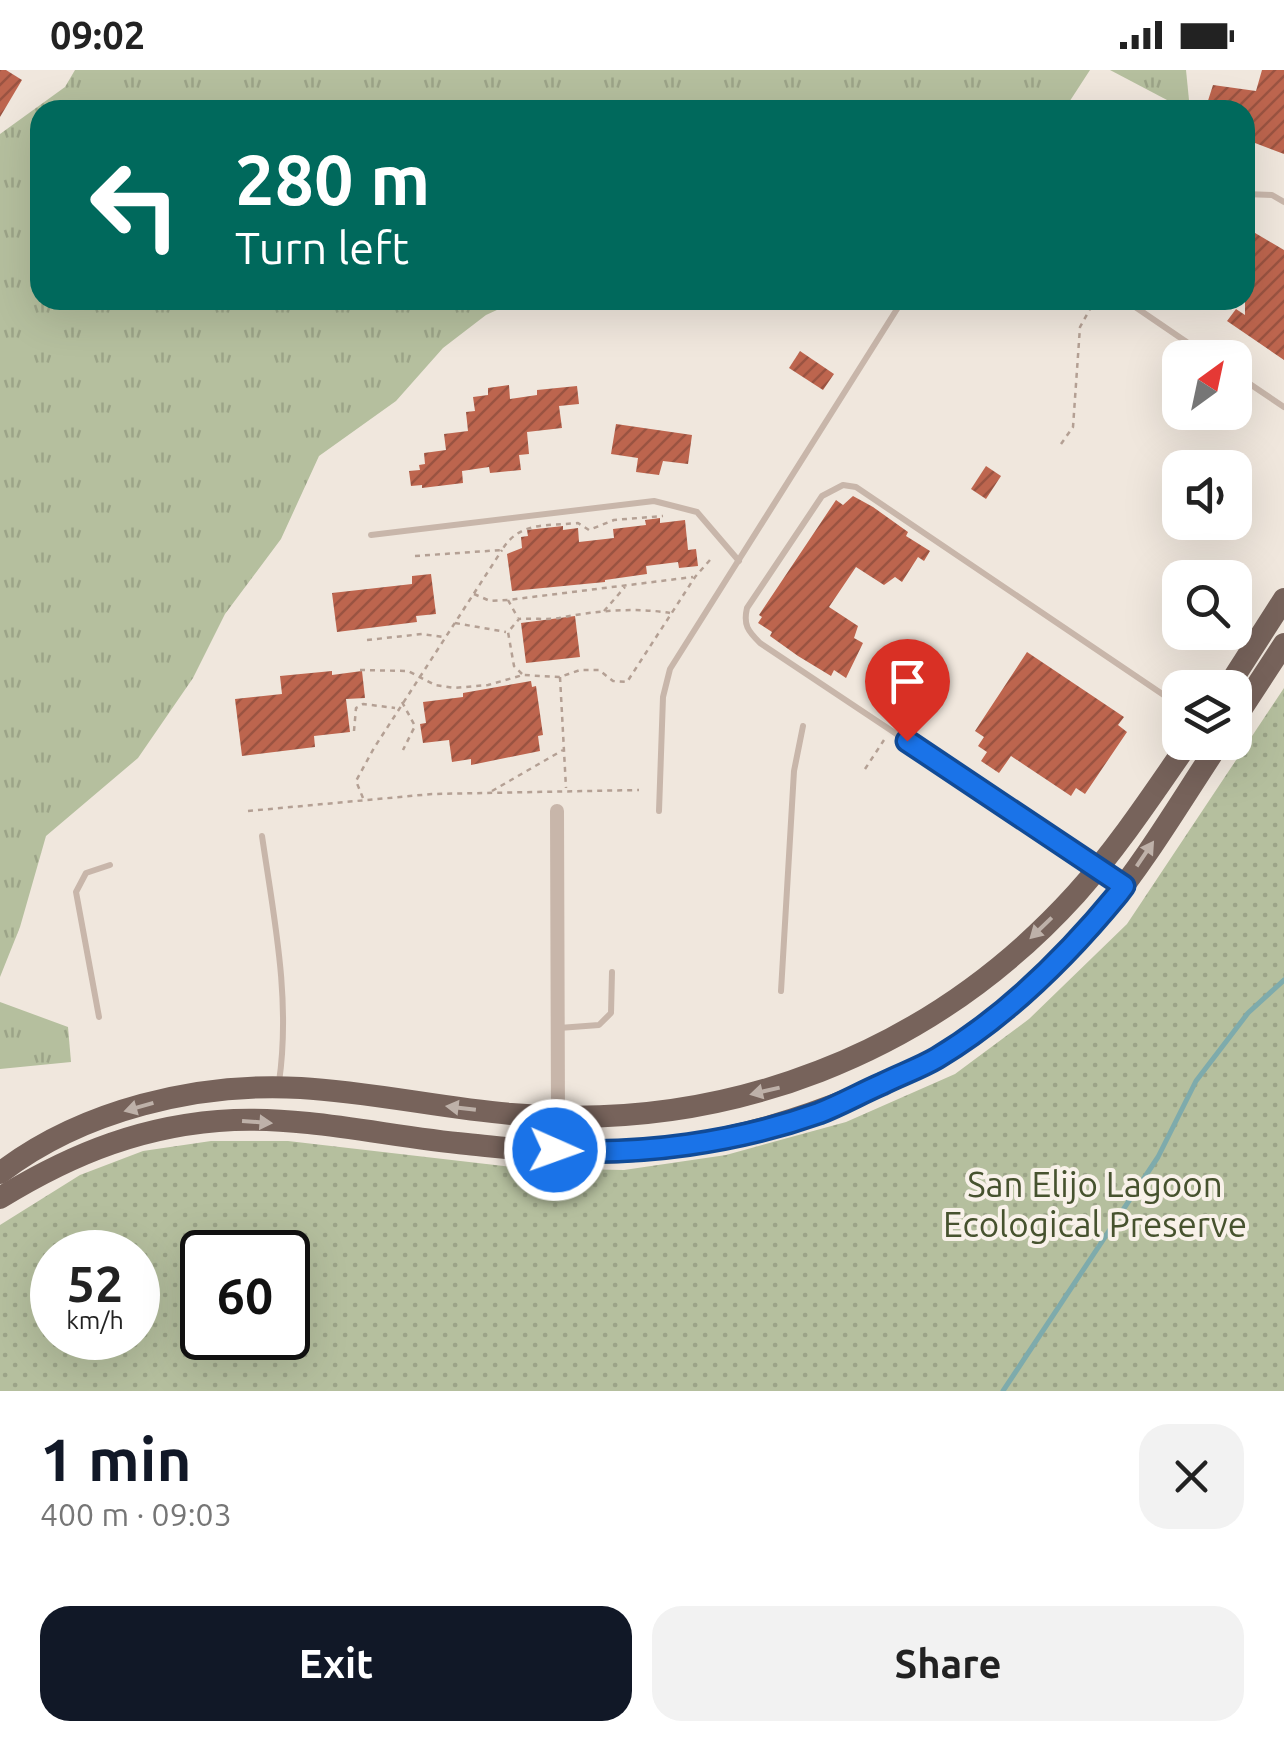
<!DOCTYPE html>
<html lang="en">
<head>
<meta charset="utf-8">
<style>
	body { margin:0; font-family:Ubuntu,sans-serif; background:#f2f2f2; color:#222; height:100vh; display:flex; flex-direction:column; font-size:38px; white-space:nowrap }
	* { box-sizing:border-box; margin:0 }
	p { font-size:32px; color:#767676 }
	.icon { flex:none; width:55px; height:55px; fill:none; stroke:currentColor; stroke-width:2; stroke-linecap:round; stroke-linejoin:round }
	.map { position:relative; height:1321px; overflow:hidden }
	.side { display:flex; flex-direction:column; background:#fff; flex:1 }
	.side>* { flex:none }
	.guide { position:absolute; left:30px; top:30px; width:1225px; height:210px; border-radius:30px; box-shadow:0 10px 40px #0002; background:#00695c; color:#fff; overflow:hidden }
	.needle { width:65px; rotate:33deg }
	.controls { position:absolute; left:1162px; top:270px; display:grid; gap:20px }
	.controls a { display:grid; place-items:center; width:90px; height:90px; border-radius:20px; background:#fff; box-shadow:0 10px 40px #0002; font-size:50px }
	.speed { position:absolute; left:30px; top:1160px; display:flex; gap:20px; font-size:50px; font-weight:700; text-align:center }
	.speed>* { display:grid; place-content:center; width:130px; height:130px; border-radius:50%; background:#fff; box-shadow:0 10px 40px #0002; line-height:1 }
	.speed small { font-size:25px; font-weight:400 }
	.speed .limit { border:5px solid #111; border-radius:15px; background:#fff; color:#111 }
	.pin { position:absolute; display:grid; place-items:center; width:85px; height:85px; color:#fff; margin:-102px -42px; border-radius:50% 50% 50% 0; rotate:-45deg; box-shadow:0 0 10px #0007 }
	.pin .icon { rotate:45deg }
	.me { position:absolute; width:110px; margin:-55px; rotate:92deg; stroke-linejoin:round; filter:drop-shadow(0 0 8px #0008) }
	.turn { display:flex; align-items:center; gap:35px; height:210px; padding:0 40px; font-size:45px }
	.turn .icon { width:130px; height:130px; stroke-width:2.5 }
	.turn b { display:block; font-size:70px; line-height:85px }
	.round { display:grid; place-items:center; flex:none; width:105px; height:105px; border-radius:30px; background:#f2f2f2 }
	.head { display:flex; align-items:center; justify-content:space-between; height:170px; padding:0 40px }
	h1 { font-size:60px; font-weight:700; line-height:75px; color:#111827 }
	.action { display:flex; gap:20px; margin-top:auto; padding:20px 40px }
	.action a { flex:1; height:115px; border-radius:30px; background:#111827; color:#fff; font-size:40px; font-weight:700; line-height:115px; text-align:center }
	.action a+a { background:#f2f2f2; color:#222 }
	.status { display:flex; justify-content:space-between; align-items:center; height:70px; padding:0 50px; background:#fff; direction:ltr }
	.status svg { height:28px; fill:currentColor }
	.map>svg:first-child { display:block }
	.grass { fill:url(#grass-tufts) }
	.park { fill:url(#park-dots); fill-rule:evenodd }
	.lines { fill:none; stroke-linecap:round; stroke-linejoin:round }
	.stream { stroke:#7eabac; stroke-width:5 }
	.building { fill:url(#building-hatch) }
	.path { stroke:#b4a094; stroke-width:2.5; stroke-dasharray:5 5; stroke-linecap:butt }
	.service { stroke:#c8b6aa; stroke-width:6 }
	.minor { stroke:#c8b6aa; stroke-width:14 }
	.primary { stroke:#77635b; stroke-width:22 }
	.oneway { fill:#beb1a9 }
	.route-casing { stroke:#114b97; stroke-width:25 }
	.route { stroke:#1a73e8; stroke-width:18 }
	.labels { text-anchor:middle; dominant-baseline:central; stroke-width:8; stroke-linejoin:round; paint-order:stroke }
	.park-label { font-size:35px; fill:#46522e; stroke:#f8f1e9 }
</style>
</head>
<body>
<div class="status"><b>09:02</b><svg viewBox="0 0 49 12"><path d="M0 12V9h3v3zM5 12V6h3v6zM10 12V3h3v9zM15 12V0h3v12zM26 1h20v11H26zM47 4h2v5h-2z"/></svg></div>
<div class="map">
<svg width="1284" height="1321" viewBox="0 0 1284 1321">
	<defs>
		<pattern id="grass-tufts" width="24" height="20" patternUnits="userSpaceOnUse" patternTransform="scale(2.5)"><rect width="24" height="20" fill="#b5bf9e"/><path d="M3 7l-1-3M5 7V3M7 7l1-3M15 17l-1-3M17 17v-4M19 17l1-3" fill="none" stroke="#9ca488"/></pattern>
		<pattern id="park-dots" width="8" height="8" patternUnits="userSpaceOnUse" patternTransform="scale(2.5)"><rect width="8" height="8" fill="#b5bf9e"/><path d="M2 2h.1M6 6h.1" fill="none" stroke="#9ca488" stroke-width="1.8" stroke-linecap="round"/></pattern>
		<pattern id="building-hatch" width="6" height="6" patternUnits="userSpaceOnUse" patternTransform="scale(2.5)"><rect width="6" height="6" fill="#bd654e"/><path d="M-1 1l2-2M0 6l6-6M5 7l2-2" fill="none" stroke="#9a5341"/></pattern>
	</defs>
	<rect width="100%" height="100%" fill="#f0e7dd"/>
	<!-- grass -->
	<g class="grass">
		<path d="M75 0H1090L1064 40H40V230H519L486 245 443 278 396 331 319 386 281 469 225 544 193 608 138 688 46 766 20 857 0 907V64L65 17Z"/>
		<path d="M1110 0H1186L1190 40H1186Z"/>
		<path d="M0 932 68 957 71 992 0 999Z"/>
	</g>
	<!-- park -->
	<path class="park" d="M1284 618V1321H0V1155L80 1105 143 1081 211 1071H288L521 1098 624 1100 726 1085 846 1052 955 1004 1029 949 1127 854ZM52 1182H138V1268H52ZM202 1182H288V1268H202Z"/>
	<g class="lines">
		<!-- stream -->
		<path class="stream" d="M1003 1321 1158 1087 1196 1011 1248 943 1284 910"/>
	</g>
	<!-- building -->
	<g class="building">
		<path d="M0 0H6L22 10 0 47Z"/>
		<path d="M1262 0H1284V84L1255 73 1246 95 1245 40H1205L1213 15 1256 21Z"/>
		<path d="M1245 157 1284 180V290L1227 251 1236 239 1245 245Z"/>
		<path d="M800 281 834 304 823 320 789 298Z"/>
		<path d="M509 315 510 329 537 325V320L577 316 579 334 559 336 562 358 527 362 529 384 519 385 521 400 490 403 489 397 462 401 463 413 422 418V415L411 416 409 401 420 400 419 395 425 394 424 383 446 380 444 364 468 361 466 342 475 341 473 327 488 325V318Z"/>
		<path d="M616 354 692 365 688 394 663 391 659 405 636 402 638 388 611 384Z"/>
		<path d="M986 396 1001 406 986 429 971 419Z"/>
		<path d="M853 426 873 437 908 462 906 466 930 481 924 491 918 487 902 512 895 507 884 515 856 497 829 537 858 556 854 568 863 573 846 608 834 600 831 606 798 586 770 566 772 562 758 553 762 547 759 545 836 430 843 435Z"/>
		<path d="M660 448V453L685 450 688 480 696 479 698 496 679 498 678 492 646 496 647 504 605 510V512L512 521 507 484 522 478 521 467 528 466 527 460 563 456V460L578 458 579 472 614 468 613 459 646 455 645 450Z"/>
		<path d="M431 504 436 544 416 546 417 552 337 562 332 523 412 514V506Z"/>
		<path d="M575 546 580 587 526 593 521 553Z"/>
		<path d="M1027 582 1124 647 1118 655 1127 662 1085 724 1076 718 1071 726 1011 686 999 703 981 691 987 682 978 676 984 667 975 661Z"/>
		<path d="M332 601V605L362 601 365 628 346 629 350 662 314 666 315 677 242 686 235 629 282 624 280 606Z"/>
		<path d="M531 611 532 617 536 616 543 665 538 666 540 681 471 695V689L452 692 449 670 423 673 420 654 426 653 423 632 463 627V623Z"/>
	</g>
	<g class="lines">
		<!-- path -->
		<g class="path">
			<path d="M1061 374 1073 357 1080 257 1095 230"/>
			<path d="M415 486 502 480C519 451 548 456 578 453L589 460 614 450 663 446"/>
			<path d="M474 524 490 531 508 530 693 507"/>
			<path d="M508 530 518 548"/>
			<path d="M604 541 625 517"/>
			<path d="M455 553 506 562"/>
			<path d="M367 570 422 564 443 567"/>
			<path d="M360 600 408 601 435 615 454 618 488 615 523 605 560 607 580 600H599L613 611 627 612 695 507 710 490"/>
			<path d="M522 604 514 596 508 562 519 549C532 548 546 550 559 548 594 541 634 537 670 543"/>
			<path d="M560 607 566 718"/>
			<path d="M402 632 415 656 403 680"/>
			<path d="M354 661 356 638 363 634 395 638"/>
			<path d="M865 699 884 670"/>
			<path d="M492 721 563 680"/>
			<path d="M363 728 356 711 374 678 502 480"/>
			<path d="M248 741 432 724 639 720"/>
		</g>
		<!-- service -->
		<g class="service">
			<path d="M1245 124 1272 125 1284 132"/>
			<path d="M1125 230 1210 288"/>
			<path d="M1235 304 1284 337"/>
			<path d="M371 465 654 431 697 442 739 491"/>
			<path d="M659 741 663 627 670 599 897 239"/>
			<path d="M262 766C274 848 291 930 279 1012"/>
			<path d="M1093 795 760 573C748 561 743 555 747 538L822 426 843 415 856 417 1180 636"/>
			<path d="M781 921 794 701 803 656"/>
			<path d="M99 947 76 822 86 803 110 795"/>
			<path d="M559 958 599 955 611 943 612 902"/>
		</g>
		<!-- minor -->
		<path class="minor" d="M555 1080 558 1046 557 741"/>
		<!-- primary -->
		<g class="primary">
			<path d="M1227 618 1284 529"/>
			<path d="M1235 649 1284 574"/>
			<path d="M0 1103C82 1040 198 1012 301 1018 371 1022 441 1038 511 1044 726 1063 931 984 1076 824 1118 777 1153 724 1189 672"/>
			<path d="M0 1128C73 1083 146 1054 234 1050 311 1047 390 1067 467 1074 508 1078 553 1084 595 1083 713 1081 830 1045 934 989 993 957 1061 892 1104 841 1147 789 1182 729 1220 672"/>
		</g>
	</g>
	<!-- one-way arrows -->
	<defs><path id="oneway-solid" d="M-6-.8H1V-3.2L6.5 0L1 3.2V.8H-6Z" transform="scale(2.5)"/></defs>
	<g class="oneway">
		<use href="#oneway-solid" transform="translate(1145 784) rotate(-56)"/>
		<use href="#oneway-solid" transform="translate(1041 858) rotate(136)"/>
		<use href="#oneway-solid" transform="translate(765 1021) rotate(167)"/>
		<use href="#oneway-solid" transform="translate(139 1037) rotate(164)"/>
		<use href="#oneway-solid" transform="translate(461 1038) rotate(-173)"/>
		<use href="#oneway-solid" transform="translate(257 1052) rotate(4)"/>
	</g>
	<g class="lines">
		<defs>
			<path id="route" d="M555 1080C641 1086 737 1072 819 1043 840 1035 861 1023 882 1014 900 1005 920 998 937 988 1007 946 1067 886 1118 824L1124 816 907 671"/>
		</defs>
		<!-- route casing -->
		<use href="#route" class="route-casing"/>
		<!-- route -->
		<use href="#route" class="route"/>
	</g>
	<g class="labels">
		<!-- park labels -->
		<g class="park-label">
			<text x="1095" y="1114">San Elijo Lagoon<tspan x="1095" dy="40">Ecological Preserve</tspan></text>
		</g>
	</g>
</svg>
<div class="controls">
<a><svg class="needle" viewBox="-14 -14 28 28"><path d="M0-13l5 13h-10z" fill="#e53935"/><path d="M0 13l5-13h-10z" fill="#767676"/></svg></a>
<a><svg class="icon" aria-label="sound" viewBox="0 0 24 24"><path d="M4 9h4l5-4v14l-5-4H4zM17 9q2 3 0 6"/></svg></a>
<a><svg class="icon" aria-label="search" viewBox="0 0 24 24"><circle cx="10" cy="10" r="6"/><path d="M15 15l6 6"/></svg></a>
<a><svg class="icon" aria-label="layers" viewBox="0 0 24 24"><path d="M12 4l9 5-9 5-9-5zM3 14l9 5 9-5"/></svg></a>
</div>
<div class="speed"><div>52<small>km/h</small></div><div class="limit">60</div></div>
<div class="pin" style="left:907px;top:671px;background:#d93025"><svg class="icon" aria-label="arrive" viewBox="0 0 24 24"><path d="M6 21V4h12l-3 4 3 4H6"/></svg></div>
<svg class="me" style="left:555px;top:1080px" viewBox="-20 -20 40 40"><circle r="17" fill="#1a73e8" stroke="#fff" stroke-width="3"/><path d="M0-11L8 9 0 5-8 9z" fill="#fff"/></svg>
<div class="guide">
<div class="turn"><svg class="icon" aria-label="left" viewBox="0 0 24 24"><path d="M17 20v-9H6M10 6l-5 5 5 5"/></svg><div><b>280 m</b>Turn left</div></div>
</div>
</div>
<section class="side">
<div class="head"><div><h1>1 min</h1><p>400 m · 09:03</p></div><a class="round"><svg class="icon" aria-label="close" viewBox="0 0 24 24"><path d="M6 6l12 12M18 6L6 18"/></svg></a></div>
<div class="action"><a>Exit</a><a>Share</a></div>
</section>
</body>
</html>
